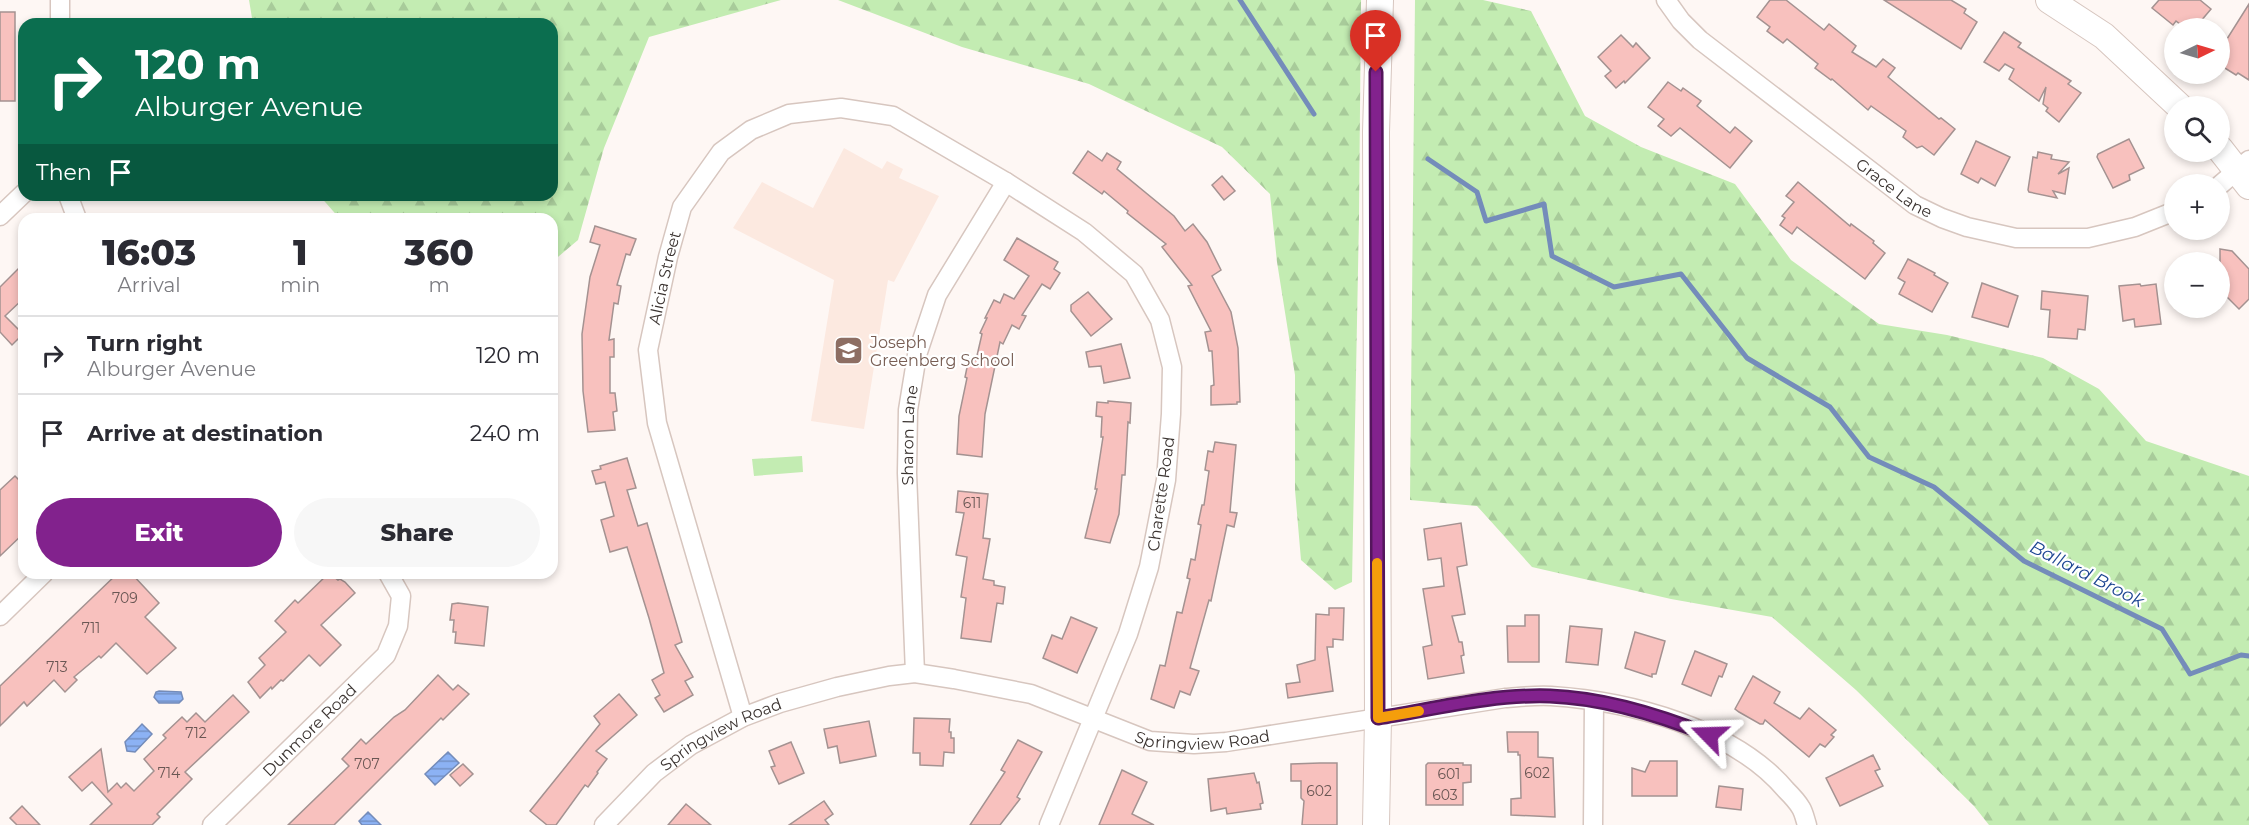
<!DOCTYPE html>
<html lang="en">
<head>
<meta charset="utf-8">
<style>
	body { margin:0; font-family:Montserrat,sans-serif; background:#f7f7f7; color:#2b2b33; height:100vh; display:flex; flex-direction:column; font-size:22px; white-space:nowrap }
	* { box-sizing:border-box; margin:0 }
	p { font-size:20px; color:#7c7c81 }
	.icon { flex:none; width:33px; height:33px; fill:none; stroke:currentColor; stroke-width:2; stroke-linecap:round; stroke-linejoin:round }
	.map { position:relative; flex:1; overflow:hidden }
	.sheet { position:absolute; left:18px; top:213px; width:540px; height:366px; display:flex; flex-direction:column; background:#fff; border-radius:18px; box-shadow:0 3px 9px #0003 }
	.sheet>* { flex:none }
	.guide { position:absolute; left:18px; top:18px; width:540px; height:183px; border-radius:18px; box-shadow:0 3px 9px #0003; background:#0b6e4f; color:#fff; overflow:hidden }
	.needle { width:39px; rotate:85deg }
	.tools { position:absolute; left:2164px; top:18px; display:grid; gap:12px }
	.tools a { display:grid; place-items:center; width:66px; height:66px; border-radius:50%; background:#fff; box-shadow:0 3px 9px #0003; font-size:30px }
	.pin { position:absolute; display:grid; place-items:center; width:51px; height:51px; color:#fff; margin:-62px -26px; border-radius:50% 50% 50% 0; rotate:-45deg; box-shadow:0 0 6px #0007 }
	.pin .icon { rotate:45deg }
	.me { position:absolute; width:66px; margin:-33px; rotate:292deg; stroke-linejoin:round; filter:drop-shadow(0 0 4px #0008) }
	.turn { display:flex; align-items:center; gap:21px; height:126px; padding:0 18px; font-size:27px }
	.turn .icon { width:78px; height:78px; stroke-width:2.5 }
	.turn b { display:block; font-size:42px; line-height:51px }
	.then { display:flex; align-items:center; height:57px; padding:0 18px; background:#0003; gap:12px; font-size:22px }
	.eta { display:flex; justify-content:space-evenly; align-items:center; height:102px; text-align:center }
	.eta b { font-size:36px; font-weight:800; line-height:42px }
	.action { display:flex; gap:12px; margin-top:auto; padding:12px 18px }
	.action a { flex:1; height:69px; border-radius:36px; background:#82228d; color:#fff; font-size:24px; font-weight:800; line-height:69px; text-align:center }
	.action a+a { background:#f7f7f7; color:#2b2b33 }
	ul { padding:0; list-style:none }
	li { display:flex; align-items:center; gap:18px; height:78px; padding:0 18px; border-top:2px solid #e1e1e2 }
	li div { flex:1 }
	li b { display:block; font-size:22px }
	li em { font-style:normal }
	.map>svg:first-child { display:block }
	.built { fill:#fce9e0 }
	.forest { fill:url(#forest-firs) }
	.garden { fill:#c3ecb2 }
	.water { fill:url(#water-rules); stroke:#748cba; stroke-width:1.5 }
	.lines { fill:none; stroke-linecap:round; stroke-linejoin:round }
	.stream { stroke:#748cba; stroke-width:5 }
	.building { fill:#f8c1be; stroke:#a49291; stroke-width:1.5 }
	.street-casing { stroke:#d7c6bf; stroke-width:21 }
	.secondary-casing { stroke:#d7c6bf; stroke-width:28 }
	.street { stroke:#fff; stroke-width:18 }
	.secondary { stroke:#fff; stroke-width:26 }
	.route-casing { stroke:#54165c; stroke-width:15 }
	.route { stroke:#82228d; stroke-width:10 }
	.slow { stroke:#f59e0b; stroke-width:10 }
	.labels { text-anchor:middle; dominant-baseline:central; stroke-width:4.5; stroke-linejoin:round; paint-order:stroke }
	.number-label { font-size:14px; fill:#6a5754 }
	.street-label { font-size:16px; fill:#3b3431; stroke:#fff }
	.education-label { font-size:16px; fill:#785e54; stroke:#fff; text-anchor:start }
	.water-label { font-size:18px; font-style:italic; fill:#1d4692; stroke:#fff }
</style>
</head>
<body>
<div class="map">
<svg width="2249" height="825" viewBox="0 0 2249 825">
	<defs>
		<pattern id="forest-firs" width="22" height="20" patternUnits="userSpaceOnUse" patternTransform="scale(1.5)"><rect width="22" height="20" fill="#c3ecb2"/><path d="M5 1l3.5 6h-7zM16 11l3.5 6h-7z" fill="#a8cb9a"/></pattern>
		<pattern id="water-rules" width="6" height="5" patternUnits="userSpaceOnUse" patternTransform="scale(1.5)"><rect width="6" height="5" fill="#8cb2f4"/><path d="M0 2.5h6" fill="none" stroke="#7492c6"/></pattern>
	</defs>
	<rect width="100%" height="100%" fill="#fef7f4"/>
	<!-- built -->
	<path class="built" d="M844 148 882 169 887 161 903 169 899 178 939 196 894 282 888 280 864 429 811 421 834 280 733 228 762 182 813 208Z"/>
	<!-- forest -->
	<g class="forest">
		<path d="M249 0H781L649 37 604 148 578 240 552 262V219H340L319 195H552V24H253Z"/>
		<path d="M838 0H1361L1359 218 1352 582 1335 590 1301 560 1295 490V375L1277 262 1270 194 1222 147 1089 84 962 47Z"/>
		<path d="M1415 0H1483L1531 11 1585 116 1641 147 1735 184 1791 260 1879 324 1947 335 2043 358 2099 389 2146 441 2249 476V825H1989L1974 806 1856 690 1772 617 1671 599 1532 567 1477 506 1410 500Z"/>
	</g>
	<!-- garden -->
	<path class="garden" d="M802 456 803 472 754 476 752 459Z"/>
	<!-- water -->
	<g class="water">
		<path d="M159 691 181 692 183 699 179 703H159L154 697 156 692Z"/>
		<path d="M142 724 152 734 135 752 127 751 125 742Z"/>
		<path d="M448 752 459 763 435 785 425 774Z"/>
		<path d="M368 812 381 825H362L359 821Z"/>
	</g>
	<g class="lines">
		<!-- stream -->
		<g class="stream">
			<path d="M1240 0 1314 114"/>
			<path d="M1428 159 1477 192 1486 221 1544 204 1552 256 1614 287 1681 274 1747 358 1830 407 1869 457 1934 487 2024 561 2162 629 2190 674 2241 655 2249 656"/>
		</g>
	</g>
	<!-- building -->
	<g class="building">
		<path d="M1770 0H1786L1824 30 1829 24 1856 46 1852 52 1876 67 1883 59 1895 68 1888 77 1939 119 1941 118 1955 129 1934 155 1922 146 1917 148 1903 137 1906 131 1871 106 1868 110 1832 79 1831 80 1815 68 1818 64 1787 39 1783 43 1767 31 1770 27 1757 17Z"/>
		<path d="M1884 0H1951L1966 9 1964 13 1977 22 1961 49Z"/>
		<path d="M2159 0H2200L2211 9 2195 28H2185L2176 21 2173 25 2152 8Z"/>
		<path d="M2249 4V80L2238 73 2236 75 2220 65V50Z"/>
		<rect x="0" y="12" width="15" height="89"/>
		<path d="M2004 32 2021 43 2018 47 2071 81 2068 84 2081 93 2059 122 2046 111 2048 108 2043 104 2046 87 2039 101 2009 79 2014 69 2005 64 1999 71 1984 62Z"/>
		<path d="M1621 35 1633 47 1636 43 1650 58 1625 83 1624 81 1616 88 1605 76 1611 71 1598 57Z"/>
		<path d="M1668 82 1681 91 1683 88 1701 101 1697 106 1730 133 1735 127 1752 141 1730 168 1680 128 1671 136 1658 126 1664 119 1648 107Z"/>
		<path d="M2129 139 2144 168 2129 175 2130 180 2113 188 2097 157 2098 154Z"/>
		<path d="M1976 141 2010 157 1995 186 1981 178 1978 183 1961 174Z"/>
		<path d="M1088 151 1102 161 1107 153 1121 162 1117 169 1174 216 1185 231 1193 224 1207 242 1221 270 1212 276 1231 312 1238 348 1240 402H1237V404L1211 405V386L1214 385 1212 351H1209L1205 332 1211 331 1188 286 1192 285 1162 247 1166 244 1127 213 1128 211 1104 191 1102 194 1073 173Z"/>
		<path d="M2038 152 2052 155 2051 159 2069 162 2058 174 2069 168 2065 194 2053 191 2057 198 2029 192 2028 190 2033 157 2037 158Z"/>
		<path d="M1222 176 1235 191 1224 200 1212 185Z"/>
		<path d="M1798 182 1850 226 1851 224 1874 241 1873 243 1885 253 1865 279 1797 227 1792 234 1780 225 1785 218 1782 216 1794 202 1786 196Z"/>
		<path d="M595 226 636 239 630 255 626 254 617 285 621 286 618 304 614 303 609 340 614 339V357H610V393H615L617 411 613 412 615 430 588 432 583 391 582 334 590 277 600 245 590 242Z"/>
		<path d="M1017 238 1058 262 1054 269 1060 273 1050 289 1042 284 1022 315 1026 316 1019 329 1012 325 1003 344 1000 342 985 414 982 457 957 454 959 416 967 378 965 377 969 358 976 360 982 334 980 333 987 318H985L994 300 1000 303 1004 294 1014 299 1029 276 1004 260Z"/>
		<path d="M2220 249 2232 251 2249 269V299L2239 309 2220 290Z"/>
		<path d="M1908 259 1935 273 1934 275 1948 283 1932 312 1899 294 1905 282 1898 278Z"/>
		<path d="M24 263V298L5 316 23 334 12 345 0 332V287Z"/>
		<path d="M1982 283 2018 296 2008 327 1972 317Z"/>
		<path d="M2140 284 2141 286 2156 284 2161 324 2135 327 2134 319 2123 321 2119 286Z"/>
		<path d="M2042 291 2088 296 2085 330 2078 329 2077 339 2048 337 2050 310 2041 309Z"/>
		<path d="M1088 292 1112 319 1091 336 1071 311V305Z"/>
		<path d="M1121 344 1130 378 1104 383 1101 366 1089 367 1086 352Z"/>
		<path d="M1108 401 1131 403 1130 423 1128 422 1125 475H1122L1119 514 1110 543 1085 538 1097 489H1095L1103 437H1101L1102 417 1096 416 1097 402 1108 403Z"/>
		<path d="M1215 442 1236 445 1230 512 1237 513 1234 527 1227 525 1211 601 1209 600 1190 668 1199 671 1190 695 1180 691 1174 708 1151 699 1160 665 1165 666 1177 612 1182 613 1190 579 1187 578 1191 559 1195 560 1201 525 1198 524 1202 505H1204L1209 471 1205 470 1208 451 1213 452Z"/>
		<path d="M627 458 636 488 627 490 638 526 647 523 682 642 675 645 693 677 685 681 693 695 664 712 655 698 660 695 652 680 664 673 649 618 627 547 610 552 601 520 614 516 605 482 596 484 592 471 601 469 600 466Z"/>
		<path d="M15 476 24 485V533L0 556V490Z"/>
		<path d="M958 491 988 494 983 538 990 539 983 579 994 581V585L1005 587 1003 604 997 603 991 642 961 638 966 598 961 597 967 557 956 555 964 513 956 512Z"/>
		<path d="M1461 523 1467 565 1457 567 1465 614 1452 616 1459 642H1462L1464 655 1461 656 1464 673 1428 679 1423 647 1432 645 1423 589 1444 586 1441 558 1428 560 1424 529Z"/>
		<path d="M118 573H131L159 603 145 617 176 648 147 674 116 643 101 658 99 656 74 677 77 680 65 692 54 680 27 706 24 702 0 726V686Z"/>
		<path d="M329 573 338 580 340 579 345 582 355 593 321 625 341 645 320 666 309 655 283 681 281 680 272 689 271 687 260 698 248 682 265 665 259 658 286 632 275 621 295 600 298 603Z"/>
		<path d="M458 603 488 607 484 646 455 643 456 632H453L454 620H450L452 604Z"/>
		<path d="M1329 608H1344L1343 640 1333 639V647H1327L1333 691 1288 698 1286 684 1300 682 1297 665 1315 660 1316 614 1329 615Z"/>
		<path d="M1525 615H1539V662H1508L1507 626H1525Z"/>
		<path d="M1071 617 1097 628 1077 673 1043 658 1052 635 1062 639Z"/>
		<path d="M1570 626 1602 629 1598 665 1566 662Z"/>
		<path d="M1635 632 1665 641 1656 674H1652V677L1625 668Z"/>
		<path d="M1695 651 1727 664 1722 677 1719 676 1711 696 1682 684Z"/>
		<path d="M438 675 453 690 458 685 469 694 443 720 441 718 334 825H288L349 766 342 759 361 739 366 744 394 717 405 710Z"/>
		<path d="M1753 676 1780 692 1774 703 1800 719 1809 708 1836 730 1831 735 1834 737 1825 747 1820 744 1809 757 1765 720 1763 724H1760L1739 712 1735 709Z"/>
		<path d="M619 694 637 715 596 751 607 759 597 772 598 773 588 787 585 785 556 825H547L530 811 600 724 594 716Z"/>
		<path d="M233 695 249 712 185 772 192 779 157 814 160 817 152 825H90L112 804 92 782 82 791 69 777 101 749 108 792 117 783 121 788 126 783 134 791 154 771 144 759 166 738 163 735 182 717 187 722 196 713 205 722Z"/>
		<path d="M914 718 950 719 949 732H951V738H954V753L944 752 943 766 920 765V753H913Z"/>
		<path d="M869 721 876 756 840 763 837 746 828 748 824 729Z"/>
		<path d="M1507 732H1538V757L1553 758 1555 817 1511 815V799L1521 798 1520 755H1518V752H1508Z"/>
		<path d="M1018 740 1042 752 1017 797 1020 799 1000 825H970L1005 772 1001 770Z"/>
		<path d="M791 742 804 773 779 784 771 767 775 766 769 751Z"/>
		<path d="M1873 755 1880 769 1875 771 1883 786 1840 806 1826 778Z"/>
		<path d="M1650 761H1677V796H1632V768L1645 772Z"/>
		<path d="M1320 763H1337V825H1302L1304 801 1301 798V781H1291V764Z"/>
		<path d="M1428 763H1463V765H1471V782L1463 783V805H1426V765Z"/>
		<path d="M463 764 473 774 460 786 450 775Z"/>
		<path d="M1122 770 1147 782 1132 814 1154 825H1099Z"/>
		<path d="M1254 773 1257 783 1259 782 1263 803 1260 804 1261 809 1227 814 1226 808 1211 811 1208 779Z"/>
		<path d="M1719 786 1743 789 1741 810 1716 807Z"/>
		<path d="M824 801 833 814 825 820 829 825H789Z"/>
		<path d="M686 804 711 825H668Z"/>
		<path d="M22 806 40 825H17L10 818Z"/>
	</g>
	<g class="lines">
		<defs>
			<g id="street">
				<path id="s1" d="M1666 0 1681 21 1700 40 1915 205 1942 218 1967 227 2016 238H2088L2135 227 2175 211"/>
				<path d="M60 24V0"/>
				<path d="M2220 185 2249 160"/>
				<path d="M68 195 77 219"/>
				<path d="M0 216 24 193"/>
				<path d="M0 616 44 573"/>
				<path id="s2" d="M915 673 907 473 908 410 917 355 937 295 1006 182"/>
				<path id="s3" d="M743 717 657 423 648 350 668 257 682 207 721 152 751 130 789 114 841 108 893 116 1006 182 1084 232 1134 274 1160 320 1172 367 1171 414 1166 480 1149 567 1128 634 1049 825"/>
				<path id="s4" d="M212 825 386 655 398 626 401 596 388 573"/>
				<path id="s5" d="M604 825 654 773 691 745 743 717 780 703 837 687 889 676 915 673 954 679 1031 694 1150 741 1194 744 1226 742 1505 698C1520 697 1536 695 1551 696 1629 701 1734 728 1786 790 1791 795 1797 801 1801 808 1804 813 1805 819 1807 825"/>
				<path d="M1593 825 1594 702"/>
			</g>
			<g id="secondary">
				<path d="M2049 0 2104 36 2179 106"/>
				<path d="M2220 149 2249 186"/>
				<path d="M1376 825 1378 718 1376 132 1380 0"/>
			</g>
		</defs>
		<!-- street casing -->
		<use href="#street" class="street-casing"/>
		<!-- secondary casing -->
		<use href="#secondary" class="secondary-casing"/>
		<!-- street -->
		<use href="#street" class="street"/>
		<!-- secondary -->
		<use href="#secondary" class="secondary"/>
	</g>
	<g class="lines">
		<defs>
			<path id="route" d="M1376 72 1378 718C1434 709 1493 694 1550 696 1605 698 1659 715 1709 735"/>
		</defs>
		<!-- route casing -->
		<use href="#route" class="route-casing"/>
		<!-- route -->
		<use href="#route" class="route"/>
		<!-- slow -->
		<path class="slow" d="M1377 563 1378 718 1419 711"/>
	</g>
	<!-- icons -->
	<defs>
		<symbol id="school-square" viewBox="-11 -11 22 22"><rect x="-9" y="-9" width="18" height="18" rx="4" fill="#8d6e63" stroke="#fff"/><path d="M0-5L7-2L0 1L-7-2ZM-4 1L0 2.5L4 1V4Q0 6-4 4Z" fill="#fff"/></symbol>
	</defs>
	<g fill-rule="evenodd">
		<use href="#school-square" x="832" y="334" width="33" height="33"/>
	</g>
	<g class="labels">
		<!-- number labels -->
		<g class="number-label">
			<text x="972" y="503">611</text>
			<text x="125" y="598">709</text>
			<text x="91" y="628">711</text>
			<text x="57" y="667">713</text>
			<text x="196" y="733">712</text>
			<text x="367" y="764">707</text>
			<text x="169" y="773">714</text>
			<text x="1537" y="773">602</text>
			<text x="1449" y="774">601</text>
			<text x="1319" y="791">602</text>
			<text x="1445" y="795">603</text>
		</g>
		<!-- street labels -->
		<g class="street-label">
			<text stroke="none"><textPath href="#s1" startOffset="297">Grace Lane</textPath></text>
			<text stroke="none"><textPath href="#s3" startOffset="454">Alicia Street</textPath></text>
			<text stroke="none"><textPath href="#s2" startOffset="238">Sharon Lane</textPath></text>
			<text transform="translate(1161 494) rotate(-82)">Charette Road</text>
			<text stroke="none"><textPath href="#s4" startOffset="136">Dunmore Road</textPath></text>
			<text stroke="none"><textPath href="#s5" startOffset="654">Springview Road</textPath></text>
			<text stroke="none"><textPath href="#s5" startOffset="150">Springview Road</textPath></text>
		</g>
		<!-- education labels -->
		<g class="education-label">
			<text x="870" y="342">Joseph<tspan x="870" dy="18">Greenberg School</tspan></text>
		</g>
		<!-- water labels -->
		<g class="water-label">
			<text transform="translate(2087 574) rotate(27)">Ballard Brook</text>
		</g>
	</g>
</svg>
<div class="tools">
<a><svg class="needle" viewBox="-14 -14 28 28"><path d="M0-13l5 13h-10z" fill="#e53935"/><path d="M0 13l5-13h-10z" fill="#7c7c81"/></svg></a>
<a><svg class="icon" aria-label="search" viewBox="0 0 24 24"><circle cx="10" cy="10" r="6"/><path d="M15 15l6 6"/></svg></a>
<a>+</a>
<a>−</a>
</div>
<div class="pin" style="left:1376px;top:72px;background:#d93025"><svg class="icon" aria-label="arrive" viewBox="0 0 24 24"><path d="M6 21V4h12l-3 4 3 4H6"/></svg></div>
<svg class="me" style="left:1709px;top:735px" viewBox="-20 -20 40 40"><path d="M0-17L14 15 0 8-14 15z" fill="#82228d" stroke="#fff" stroke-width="4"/></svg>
<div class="guide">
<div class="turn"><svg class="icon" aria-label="right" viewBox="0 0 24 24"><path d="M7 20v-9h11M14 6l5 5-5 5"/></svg><div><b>120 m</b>Alburger Avenue</div></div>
<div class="then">Then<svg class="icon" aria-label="arrive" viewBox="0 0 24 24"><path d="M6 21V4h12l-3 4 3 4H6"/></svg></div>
</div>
<section class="sheet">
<div class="eta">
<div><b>16:03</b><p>Arrival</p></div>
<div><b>1</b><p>min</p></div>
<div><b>360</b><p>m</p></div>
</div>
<ul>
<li><svg class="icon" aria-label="right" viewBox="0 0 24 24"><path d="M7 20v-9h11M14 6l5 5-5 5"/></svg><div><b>Turn right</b><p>Alburger Avenue</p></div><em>120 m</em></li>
<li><svg class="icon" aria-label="arrive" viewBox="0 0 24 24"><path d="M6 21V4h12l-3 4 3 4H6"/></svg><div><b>Arrive at destination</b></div><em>240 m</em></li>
</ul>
<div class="action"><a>Exit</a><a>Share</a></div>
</section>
</div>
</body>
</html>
